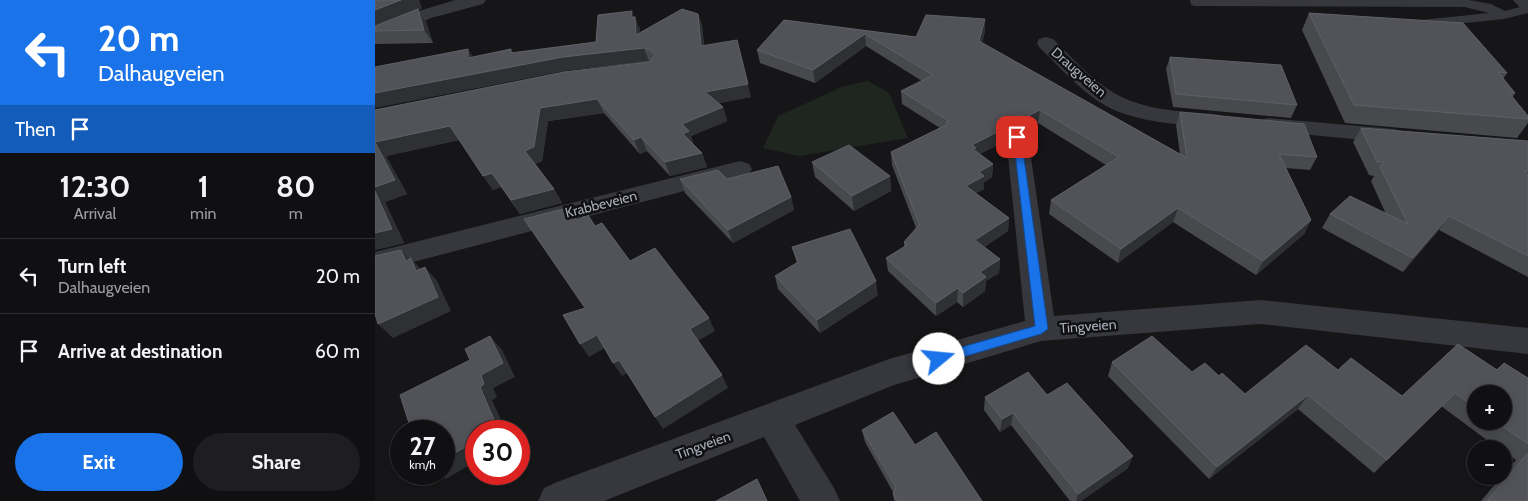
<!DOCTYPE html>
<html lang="en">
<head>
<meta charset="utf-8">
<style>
	body { margin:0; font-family:Cabin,sans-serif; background:#1e1e20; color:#f1f3f6; height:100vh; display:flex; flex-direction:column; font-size:19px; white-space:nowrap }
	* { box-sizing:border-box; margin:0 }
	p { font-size:16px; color:#9c9d9f }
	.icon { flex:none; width:28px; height:28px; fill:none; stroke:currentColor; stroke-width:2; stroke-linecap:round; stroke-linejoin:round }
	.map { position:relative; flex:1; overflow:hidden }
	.details { display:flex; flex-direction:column; background:#101012; width:375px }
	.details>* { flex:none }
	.guide { background:#1a73e8; color:#fff; overflow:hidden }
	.controls { position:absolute; left:1092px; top:385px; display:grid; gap:10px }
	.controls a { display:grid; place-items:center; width:45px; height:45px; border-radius:50%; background:#101012; box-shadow:0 2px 8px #0003,0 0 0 1px #303032; font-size:25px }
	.speed { position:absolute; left:15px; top:420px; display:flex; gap:10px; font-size:25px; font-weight:700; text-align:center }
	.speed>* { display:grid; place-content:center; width:65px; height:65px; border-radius:50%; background:#101012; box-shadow:0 2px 8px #0003,0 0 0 1px #303032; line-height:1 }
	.speed small { font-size:12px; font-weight:400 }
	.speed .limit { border:8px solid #d22; background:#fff; color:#111 }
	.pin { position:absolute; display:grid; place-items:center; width:42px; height:42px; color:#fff; margin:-21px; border-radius:10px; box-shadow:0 2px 8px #0006 }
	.me { position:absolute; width:55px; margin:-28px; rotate:73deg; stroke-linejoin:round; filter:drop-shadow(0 0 4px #0008) }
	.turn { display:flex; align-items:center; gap:18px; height:105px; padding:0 15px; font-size:22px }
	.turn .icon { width:65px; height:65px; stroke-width:2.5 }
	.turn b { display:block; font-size:35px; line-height:42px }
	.then { display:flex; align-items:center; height:48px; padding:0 15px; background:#0003; gap:10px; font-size:19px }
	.eta { display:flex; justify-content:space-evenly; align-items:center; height:85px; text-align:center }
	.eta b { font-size:30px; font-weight:700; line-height:35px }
	.primary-button { display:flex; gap:10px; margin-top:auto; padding:10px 15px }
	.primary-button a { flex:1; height:58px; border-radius:30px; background:#1a73e8; color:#fff; font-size:20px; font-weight:700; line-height:58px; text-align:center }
	.primary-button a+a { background:#1e1e20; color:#f1f3f6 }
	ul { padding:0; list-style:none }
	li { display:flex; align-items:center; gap:15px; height:75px; padding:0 15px; border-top:1px solid #303032 }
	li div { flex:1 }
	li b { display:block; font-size:19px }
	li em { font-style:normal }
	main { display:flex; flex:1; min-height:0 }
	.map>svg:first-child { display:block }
	.green { fill:#1e261f }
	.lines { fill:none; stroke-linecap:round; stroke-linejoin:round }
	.service { fill:#37383d; fill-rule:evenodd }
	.minor { fill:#37383d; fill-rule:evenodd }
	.wall { fill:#47494d; fill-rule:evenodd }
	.shaded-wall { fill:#2f3033 }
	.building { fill:#525359; stroke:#5f6168 }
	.route { fill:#1a73e8; stroke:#114b97 }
	.labels { text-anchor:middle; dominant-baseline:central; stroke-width:5; stroke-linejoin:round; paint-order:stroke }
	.street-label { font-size:14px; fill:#a8adb8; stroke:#111113 }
</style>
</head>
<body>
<main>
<section class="details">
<div class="guide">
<div class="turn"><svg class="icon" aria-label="left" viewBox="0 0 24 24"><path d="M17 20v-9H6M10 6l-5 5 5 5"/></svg><div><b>20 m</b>Dalhaugveien</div></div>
<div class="then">Then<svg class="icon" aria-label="arrive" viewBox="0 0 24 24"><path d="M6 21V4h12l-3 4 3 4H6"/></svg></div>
</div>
<div class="eta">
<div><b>12:30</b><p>Arrival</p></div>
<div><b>1</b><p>min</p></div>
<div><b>80</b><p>m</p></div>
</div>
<ul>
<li><svg class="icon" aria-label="left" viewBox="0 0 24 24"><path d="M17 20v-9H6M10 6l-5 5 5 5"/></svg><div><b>Turn left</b><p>Dalhaugveien</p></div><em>20 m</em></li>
<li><svg class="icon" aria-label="arrive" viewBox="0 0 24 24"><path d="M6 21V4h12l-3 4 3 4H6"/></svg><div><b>Arrive at destination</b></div><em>60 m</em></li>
</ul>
<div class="primary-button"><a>Exit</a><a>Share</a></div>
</section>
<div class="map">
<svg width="1153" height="501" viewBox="0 0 1153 501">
	<rect width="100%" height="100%" fill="#161618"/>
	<!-- green -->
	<path class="green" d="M493 81 514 93 533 138 424 156 388 148 403 116 469 86Z"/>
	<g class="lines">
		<!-- service -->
		<path class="service" d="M815 0H1094L1116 4 1130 11 1153 5V13L1129 19 1042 28 1035 24 1037 21 1114 13 1090 7 820 6 816 5Z"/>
		<!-- minor -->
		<g class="minor">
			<path d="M80 0H111L108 4 56 18 0 42V29L44 11Z"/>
			<path d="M1138 0H1153V11L1147 10Z"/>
			<path d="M671 37 678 39C701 61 725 90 756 101 782 111 813 112 840 114L848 116 851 121 848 126 840 128C805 124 763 123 731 106 705 91 685 67 664 47L662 43 664 39Z"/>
			<path d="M893 118 1019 129 1027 131 1030 136 1027 141 1019 143 885 130 882 125 885 120Z"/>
			<path d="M642 130 650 132 653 137 679 316 885 300 1153 328V354L885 324 666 341 519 385 420 425 459 488 465 501H425L389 437 229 501H163L169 488 182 482 514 359 650 321 631 137 634 132Z"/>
			<path d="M365 161 374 164 377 169 374 174 0 272V252Z"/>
		</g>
	</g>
	<!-- wall -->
	<g class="wall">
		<path d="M0 0 47 8 43 10 51 22 58 43 0 44Z"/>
		<path d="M934 13 1132 73 1128 79 1140 93 1138 97 1153 116V123L1142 138 970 123 927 30Z"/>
		<path d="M323 14 327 26 329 45 376 97 344 103 348 107 352 121 316 136 318 144 327 153 332 167 295 176 272 151 265 154 229 113 173 121 167 161 160 164 179 189 187 203 145 214 126 187 118 190 84 140 11 156 32 194 10 202 29 243 0 250V110L275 62 195 70 98 57 136 49 138 53 221 42 259 17 265 29V32Z"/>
		<path d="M610 19V31L607 43 805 154 801 125 805 112 942 157 935 170 911 168 936 220 929 234 881 275 798 222 743 263 674 214 676 200 731 165 663 123 650 130 642 128 634 130 630 135V141L605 154 618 164 617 177 609 182V189L601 193 634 218 633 231 609 247 625 259 624 273 611 281 610 291 588 307 582 302 561 316 513 271 511 258 529 247V242L541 228 517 165 516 152 565 128 527 104 526 91 547 81 491 46 440 83 385 63 382 50 409 20 541 37Z"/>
		<path d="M795 57 922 105 916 118 798 107 791 69Z"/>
		<path d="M986 128 1153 141V277L1064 230 1028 272 947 228 955 214H1011L996 181 999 176 994 175 978 142Z"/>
		<path d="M437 162 515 176 516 191 479 211 440 177Z"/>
		<path d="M305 179H352L416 197 419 210 358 243 310 193Z"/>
		<path d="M417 247 503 295 445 333 403 289 400 276 422 263Z"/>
		<path d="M737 362 844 376 870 394 963 370 1027 396 1122 369 1129 363 1153 378V501H1106L1127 476H1129V474L1141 460 1129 452V449H1124L1066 406 999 473 923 409 834 479 733 376ZM1101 394 1129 421H1101Z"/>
		<path d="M672 395 753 468 706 501H695L636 425 625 432 609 410 610 397Z"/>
		<path d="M487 430 540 445 607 501H519L518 494V492L490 442Z"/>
	</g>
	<!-- shaded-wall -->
	<g class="shaded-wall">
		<path d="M26 0H44L47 8 43 10 51 22 58 43 49 30 0 27V10Z"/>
		<path d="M257 11 260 21V17L265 29V48L261 35 256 17Z"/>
		<path d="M323 14 327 26 330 59 326 46Z"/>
		<path d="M610 19V31L604 54V41Z"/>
		<path d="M490 34 491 46 440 83 438 70Z"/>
		<path d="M362 40 376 97 335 105 330 92Z"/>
		<path d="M269 48 274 61 195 70 0 108V93L136 53V49L143 62Z"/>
		<path d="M93 49 101 62 93 58Z"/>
		<path d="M222 99 229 113 173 121 167 161 158 165 150 151 165 108Z"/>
		<path d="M348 107 352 121 316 136 319 145 308 134 307 124Z"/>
		<path d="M665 110 663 123 650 130 651 117Z"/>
		<path d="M643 115 642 128 634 130 630 135V141L601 156 597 145 630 123 635 117Z"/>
		<path d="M75 126 84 140 11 156 32 194 10 202 29 243 0 250V142Z"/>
		<path d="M266 137 272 151 265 154 259 140Z"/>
		<path d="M327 153 332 167 295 176 290 162Z"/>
		<path d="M618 164 617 177 609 182V189L590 199 591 186 604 172Z"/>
		<path d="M117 173 126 187 118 190 108 176Z"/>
		<path d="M515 176 516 191 479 211 477 196Z"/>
		<path d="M179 189 187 203 145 214 136 200Z"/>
		<path d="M416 197 419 210 358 243 353 230Z"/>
		<path d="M803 208 798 222 743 263 746 249Z"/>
		<path d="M1074 216 1064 230 1028 272 1038 258Z"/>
		<path d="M634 218 633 231 599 253 600 240Z"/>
		<path d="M936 220 929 234 881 275 888 261Z"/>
		<path d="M26 250 38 264 36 258 48 272 54 285 31 261Z"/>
		<path d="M625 259 624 273 611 281 610 291 588 307V293L605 272Z"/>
		<path d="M50 267 62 281 76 311 18 338 3 324Z"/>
		<path d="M501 281 503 295 445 333 442 320Z"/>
		<path d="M583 288 582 302 561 316V303Z"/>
		<path d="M334 318 340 331 321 342 315 329Z"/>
		<path d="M222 335 230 348 214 357 205 344Z"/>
		<path d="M115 336 127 350 140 377 118 388 122 397 117 400 131 431H119L105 387 106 375Z"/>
		<path d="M244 360 252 373 247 376 238 363Z"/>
		<path d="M347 375 353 388 288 429 280 417Z"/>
		<path d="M933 395 923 409 834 479 842 467Z"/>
		<path d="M638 413 636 425 625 432 627 419Z"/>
		<path d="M40 420 44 431 34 423Z"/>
		<path d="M101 441V461L71 479 64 474H69V459Z"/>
		<path d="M758 456 753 468 706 501H701L703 494Z"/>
	</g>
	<!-- building -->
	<g class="building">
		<path d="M0 0H26L0 10Z"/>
		<path d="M43 9 49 30 0 31V26Z"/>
		<path d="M307 9 323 14 326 46 362 40 373 84 330 92 348 107 307 124 314 131 308 134 327 153 290 162 266 137 259 140 222 99 165 108 159 147 150 151 179 189 136 200 117 173 108 176 75 126 0 142 20 180 0 187V110L189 72 275 62 280 55 276 50 269 48 188 57 0 93V67L93 49V58L136 49V53L221 42 223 15 257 11 256 17H260L261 35Z"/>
		<path d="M934 13 1088 23 1132 73 1123 72 1140 93H1134L1153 116V119L979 105Z"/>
		<path d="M551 15 610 19 604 41 812 158 805 112 929 124 942 157 904 154 936 220 888 261 803 208 746 249 676 200 744 157 665 110 651 117 643 115 635 117 630 123V128L597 145 601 148 598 149 618 164 604 172 609 176 591 186 634 218 600 240 625 259 605 272 611 277 588 293 583 288 561 303 511 258 532 245 529 242 544 225 545 226 516 152 573 124 571 122 574 121 526 91 558 75 490 34 438 70 382 50 409 20 541 37Z"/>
		<path d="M795 57 906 65 922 105 801 94Z"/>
		<path d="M986 128 1153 141V172L1149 171 1153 176V256L1074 216 1038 258 955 214 975 196 1033 224 1005 167 1009 162H1002Z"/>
		<path d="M474 145 515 176 477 196 437 162Z"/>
		<path d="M403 166 416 197 353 230 305 179 343 170 352 179Z"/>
		<path d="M0 191 17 229 0 233Z"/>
		<path d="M192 208 202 220 213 215 220 226 227 223 255 261 280 248 334 318 315 329 347 375 280 417 244 360 238 363 222 335 205 344 188 315 210 308 149 219Z"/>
		<path d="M475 229 501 281 442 320 400 276 423 262 417 247Z"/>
		<path d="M26 250 31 261 36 258 41 271 50 267 63 297 3 324 0 314V256Z"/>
		<path d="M115 336 128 363 106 375 109 384 105 387 123 429 119 431H101V441L69 459V431H43L40 420 34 423 25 395 95 360 90 349Z"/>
		<path d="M777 336 817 372 830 363 844 376 847 373 870 394 931 345 963 370 976 358 1027 396 1083 344 1122 370 1129 363 1153 378V444L1120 421H1129V394H1101V408L1080 393 1012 460 933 395 842 467 737 362Z"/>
		<path d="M653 372 672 395 692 383 758 456 703 494 638 413 627 419 610 397Z"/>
		<path d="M518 412 540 445 561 432 607 501H522L518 494 521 487 487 430Z"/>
		<path d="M1153 453V501H1112Z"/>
		<path d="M382 479 392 501H341Z"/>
	</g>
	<!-- route -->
	<path class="route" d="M638 135 646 137 673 329 666 334 564 364 559 363 557 359 559 355 660 326Z"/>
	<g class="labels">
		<!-- street labels -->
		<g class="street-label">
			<text transform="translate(704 72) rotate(41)">Draugveien</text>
			<text transform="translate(226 204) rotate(-14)">Krabbeveien</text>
			<text transform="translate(713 326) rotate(-4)">Tingveien</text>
			<text transform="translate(328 445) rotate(-20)">Tingveien</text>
		</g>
	</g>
</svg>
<div class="controls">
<a>+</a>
<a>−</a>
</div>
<div class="speed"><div>27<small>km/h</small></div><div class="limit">30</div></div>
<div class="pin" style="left:642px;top:137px;background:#d93025"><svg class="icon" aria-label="arrive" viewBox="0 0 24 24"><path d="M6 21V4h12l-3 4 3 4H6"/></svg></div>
<svg class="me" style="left:564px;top:359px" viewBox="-20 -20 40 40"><circle r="19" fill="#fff"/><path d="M0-13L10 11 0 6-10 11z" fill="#1a73e8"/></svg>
</div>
</main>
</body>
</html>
